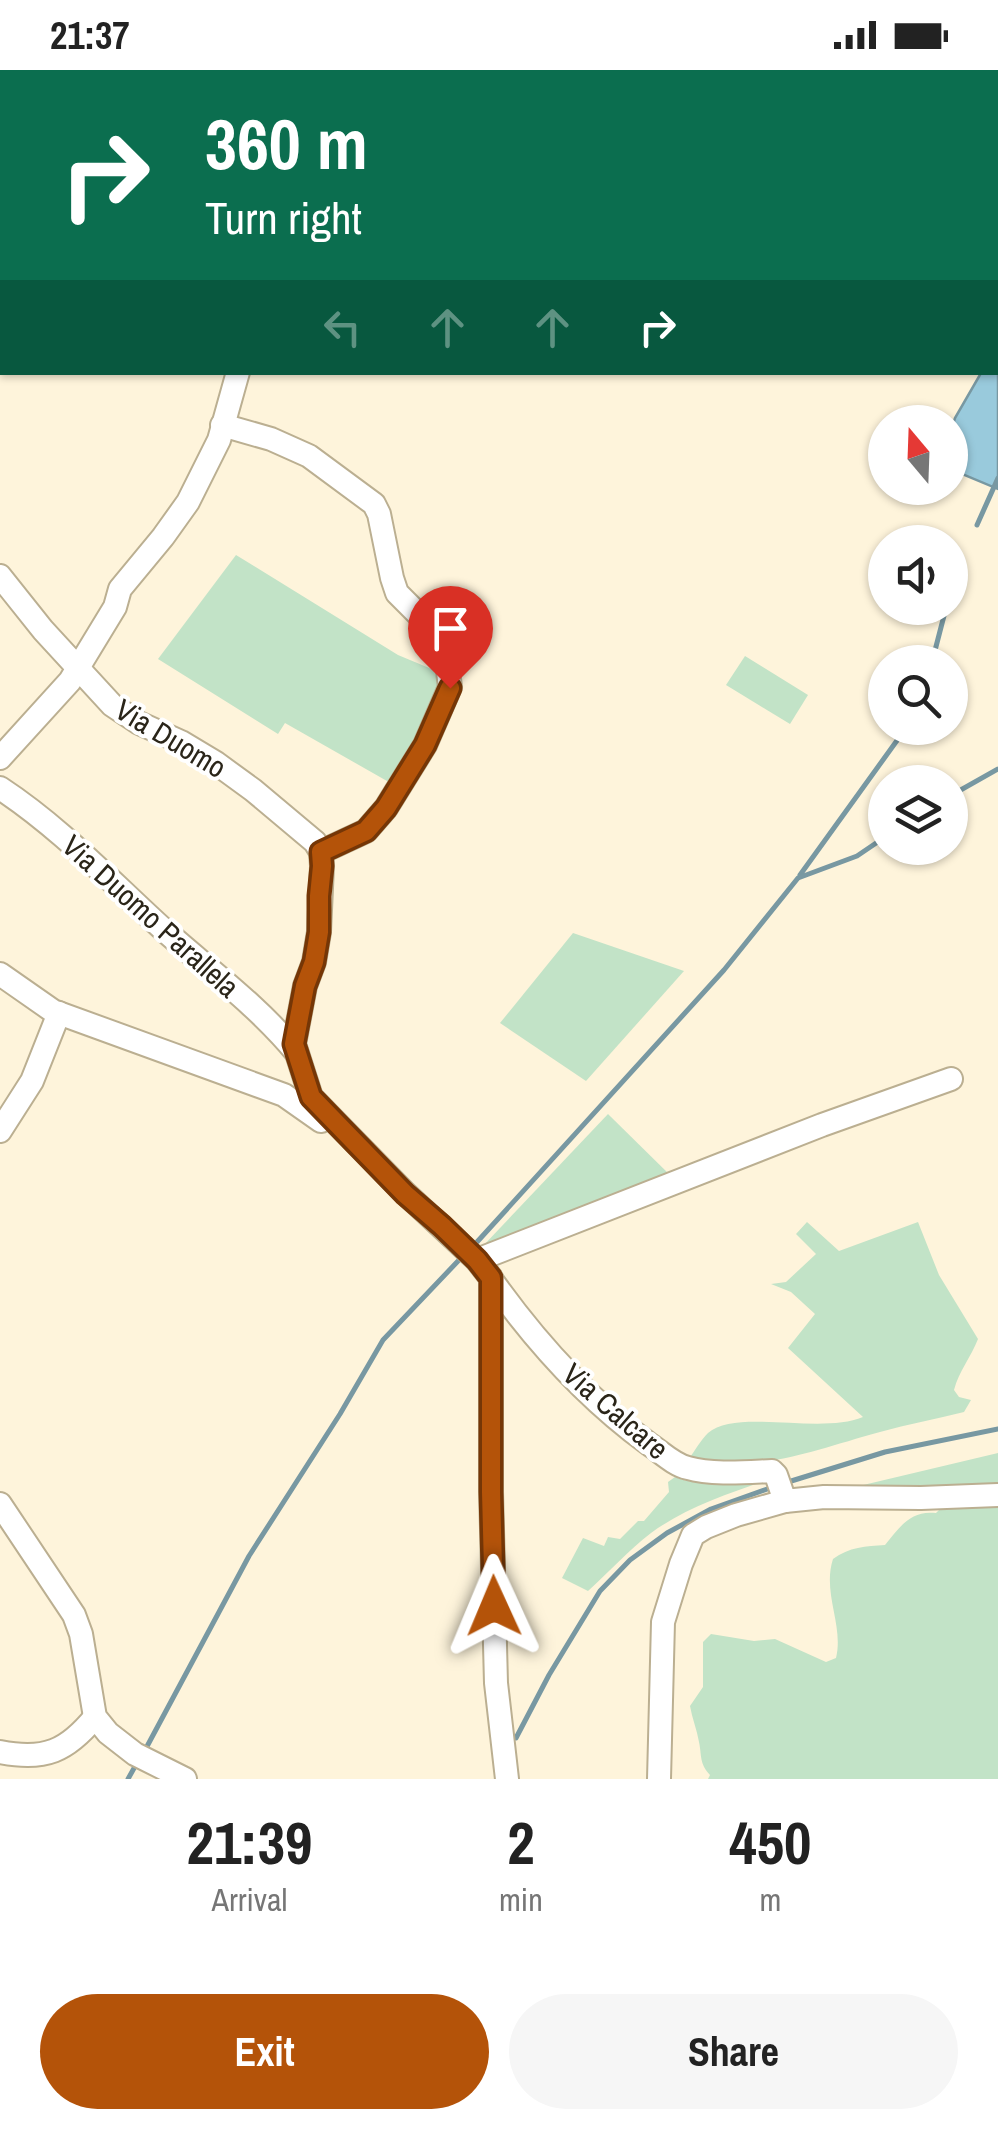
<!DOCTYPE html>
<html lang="en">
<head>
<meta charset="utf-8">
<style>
	body { margin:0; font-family:"Archivo Narrow",sans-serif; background:#f6f6f6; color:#222; height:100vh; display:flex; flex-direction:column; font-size:38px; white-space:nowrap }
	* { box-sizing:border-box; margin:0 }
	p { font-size:32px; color:#767676 }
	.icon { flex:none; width:55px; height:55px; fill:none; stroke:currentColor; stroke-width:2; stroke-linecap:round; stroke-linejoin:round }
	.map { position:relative; height:1709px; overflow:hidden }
	.panel { display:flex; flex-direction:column; background:#fff; flex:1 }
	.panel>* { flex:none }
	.hud { position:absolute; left:0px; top:0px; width:1000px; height:305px; box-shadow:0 2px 8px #0004; background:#0b6e4f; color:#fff; overflow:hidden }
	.needle { width:65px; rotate:341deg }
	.fabs { position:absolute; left:868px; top:335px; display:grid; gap:20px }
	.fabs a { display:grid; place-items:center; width:100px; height:100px; border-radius:50%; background:#fff; box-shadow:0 2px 8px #0004; font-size:50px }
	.pin { position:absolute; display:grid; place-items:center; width:85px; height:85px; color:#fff; margin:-102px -42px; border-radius:50% 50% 50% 0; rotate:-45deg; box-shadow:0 0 10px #0007 }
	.pin .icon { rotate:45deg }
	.me { position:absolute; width:110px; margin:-55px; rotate:359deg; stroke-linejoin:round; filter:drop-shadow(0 0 8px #0008) }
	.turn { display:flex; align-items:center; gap:35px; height:210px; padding:0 40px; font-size:45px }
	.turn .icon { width:130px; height:130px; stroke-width:2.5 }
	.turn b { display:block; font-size:70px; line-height:85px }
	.lanes { display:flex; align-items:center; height:95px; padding:0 40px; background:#0003; justify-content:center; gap:50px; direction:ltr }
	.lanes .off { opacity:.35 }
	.eta { display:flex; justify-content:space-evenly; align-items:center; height:170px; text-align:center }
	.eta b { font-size:60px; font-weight:800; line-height:70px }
	.button { display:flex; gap:20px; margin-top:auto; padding:20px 40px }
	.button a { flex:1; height:115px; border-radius:60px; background:#b45309; color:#fff; font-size:40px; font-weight:800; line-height:115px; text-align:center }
	.button a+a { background:#f6f6f6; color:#222 }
	.status { display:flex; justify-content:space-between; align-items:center; height:70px; padding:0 50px; background:#fff; direction:ltr }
	.status svg { height:28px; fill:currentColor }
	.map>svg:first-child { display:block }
	.green { fill:#c2e3c7 }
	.water { fill:#99cadc; stroke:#7898a2; stroke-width:2.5 }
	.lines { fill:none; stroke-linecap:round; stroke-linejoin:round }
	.stream { stroke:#7898a2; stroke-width:5 }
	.minor-casing { stroke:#bbaf91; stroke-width:26 }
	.minor { stroke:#fff; stroke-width:22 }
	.route-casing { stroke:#753606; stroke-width:25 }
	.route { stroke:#b45309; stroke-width:18 }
	.labels { text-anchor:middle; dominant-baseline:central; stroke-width:8; stroke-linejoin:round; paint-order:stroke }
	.street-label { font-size:30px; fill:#2a2519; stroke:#fff }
</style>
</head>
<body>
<div class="status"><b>21:37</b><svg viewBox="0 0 49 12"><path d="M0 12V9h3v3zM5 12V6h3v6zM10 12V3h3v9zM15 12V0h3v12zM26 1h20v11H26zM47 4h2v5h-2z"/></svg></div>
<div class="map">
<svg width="998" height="1709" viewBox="0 0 998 1709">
	<rect width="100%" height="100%" fill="#fef4db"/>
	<!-- green -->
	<g class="green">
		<path d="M236 485 398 585 434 600 437 610V634L394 715 285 653 278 664 158 589Z"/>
		<path d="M745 586 808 625 790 654 726 615Z"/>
		<path d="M573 863 684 901 586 1011 500 953Z"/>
		<path d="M608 1044 674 1109 482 1177Z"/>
		<path d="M807 1152 839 1181 918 1152 939 1205 978 1269C971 1287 959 1301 954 1320L959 1327 971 1330 964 1342C936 1349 908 1354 880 1362 810 1381 764 1403 689 1389 695 1380 701 1370 708 1363 736 1338 820 1365 863 1347L788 1278 815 1244 791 1222 771 1214 786 1212 816 1184 796 1164Z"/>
		<path d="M998 1383V1413L897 1421H838Z"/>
		<path d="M675 1407C701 1418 736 1412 764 1411 725 1425 685 1438 651 1463 629 1480 609 1502 588 1521L562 1508 583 1468 604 1476 608 1467 620 1469 638 1451H644L669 1422 668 1412Z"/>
		<path d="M998 1431V1709H708L710 1705C699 1693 702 1686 699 1672 697 1660 692 1648 690 1636L703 1617V1572L711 1564 754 1571 775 1569 826 1592 836 1588C844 1555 822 1523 833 1489 849 1477 866 1476 885 1475 900 1457 910 1440 936 1443L947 1432Z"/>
	</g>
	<!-- water -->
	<path class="water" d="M998 272V419L950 399V365L955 348 981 303 998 302Z"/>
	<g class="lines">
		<!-- stream -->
		<g class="stream">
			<path d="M977 455 998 408"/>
			<path d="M950 523 953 512"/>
			<path d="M932 592 946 538"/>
			<path d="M950 726 998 699"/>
			<path d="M800 805 906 658"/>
			<path d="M477 1172 724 900 798 808 857 786 885 767"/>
			<path d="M788 1412 885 1382 998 1359"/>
			<path d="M516 1668 549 1605 600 1521 630 1490 667 1463 711 1439 773 1417"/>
			<path d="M144 1682 249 1486 340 1344 383 1270 459 1190"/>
			<path d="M128 1709 138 1691"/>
		</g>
		<defs>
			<g id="minor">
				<path d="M222 355 271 369 309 386 374 434 379 444 392 508 397 523 444 570 450 617 425 675 386 738 366 761 321 782"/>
				<path d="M0 506 43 560 112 635 139 653 181 672 216 693 253 720 315 772 321 782 322 796 319 862 314 892 305 916 294 974 311 1027 405 1123 477 1190 491 1208V1421L496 1613 507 1709"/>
				<path d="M0 688 70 611 115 537 120 519 163 467 188 432 219 370 238 302"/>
				<path d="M0 718C61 758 111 812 164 860 209 900 258 936 296 982"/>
				<path d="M0 904 53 941 284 1025 321 1051"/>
				<path d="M0 1061 32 1011 59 943"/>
				<path d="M477 1190 822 1055 951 1009"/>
				<path d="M491 1209C535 1271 587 1329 649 1374 661 1382 674 1395 688 1398 712 1405 747 1402 772 1401L776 1405 785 1431 824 1427 921 1428 998 1425"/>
				<path d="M0 1434 74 1545 81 1564 95 1647 108 1663 135 1684 185 1709"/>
				<path d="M0 1682C45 1691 67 1681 95 1647"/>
				<path d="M659 1709 663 1552 681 1494 693 1465 706 1457 736 1445 785 1431"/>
			</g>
		</defs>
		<!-- minor casing -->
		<use href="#minor" class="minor-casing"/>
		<!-- minor -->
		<use href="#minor" class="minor"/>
	</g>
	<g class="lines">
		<defs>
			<path id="route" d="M450 618 425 675 386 738 366 761 321 782 322 796 319 826V862L314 892 305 916 294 974 311 1027 405 1124 442 1156 477 1190 491 1208V1422L494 1536"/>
		</defs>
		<!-- route casing -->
		<use href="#route" class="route-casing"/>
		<!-- route -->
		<use href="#route" class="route"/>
	</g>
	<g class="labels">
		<!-- street labels -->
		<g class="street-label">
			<text transform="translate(171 668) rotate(31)">Via Duomo</text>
			<text transform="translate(151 846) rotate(42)">Via Duomo Parallela</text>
			<text transform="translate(616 1341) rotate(41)">Via Calcare</text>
		</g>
	</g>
</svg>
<div class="fabs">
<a><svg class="needle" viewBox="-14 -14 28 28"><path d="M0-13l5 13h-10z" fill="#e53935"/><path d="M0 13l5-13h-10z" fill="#767676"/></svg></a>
<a><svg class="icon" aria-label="sound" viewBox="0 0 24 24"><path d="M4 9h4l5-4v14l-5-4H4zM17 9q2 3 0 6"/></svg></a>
<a><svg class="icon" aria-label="search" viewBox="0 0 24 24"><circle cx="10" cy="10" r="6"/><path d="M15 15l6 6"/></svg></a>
<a><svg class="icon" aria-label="layers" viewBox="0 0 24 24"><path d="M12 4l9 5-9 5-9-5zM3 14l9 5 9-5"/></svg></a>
</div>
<div class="pin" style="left:450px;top:618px;background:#d93025"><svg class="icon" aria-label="arrive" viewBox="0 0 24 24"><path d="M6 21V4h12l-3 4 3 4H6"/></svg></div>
<svg class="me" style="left:494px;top:1536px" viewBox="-20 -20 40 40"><path d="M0-17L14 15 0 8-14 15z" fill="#b45309" stroke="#fff" stroke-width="4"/></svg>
<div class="hud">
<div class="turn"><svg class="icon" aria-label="right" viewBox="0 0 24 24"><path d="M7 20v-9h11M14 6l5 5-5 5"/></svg><div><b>360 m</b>Turn right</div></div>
<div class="lanes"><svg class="icon off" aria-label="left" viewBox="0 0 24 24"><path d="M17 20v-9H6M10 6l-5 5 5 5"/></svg><svg class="icon off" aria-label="ahead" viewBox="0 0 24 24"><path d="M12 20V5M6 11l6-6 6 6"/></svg><svg class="icon off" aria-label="ahead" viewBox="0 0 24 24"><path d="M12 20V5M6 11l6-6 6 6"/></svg><svg class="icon" aria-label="right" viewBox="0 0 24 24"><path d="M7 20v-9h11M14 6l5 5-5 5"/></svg></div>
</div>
</div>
<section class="panel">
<div class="eta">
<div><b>21:39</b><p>Arrival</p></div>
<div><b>2</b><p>min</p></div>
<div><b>450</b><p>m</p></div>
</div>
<div class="button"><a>Exit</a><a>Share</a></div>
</section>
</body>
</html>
